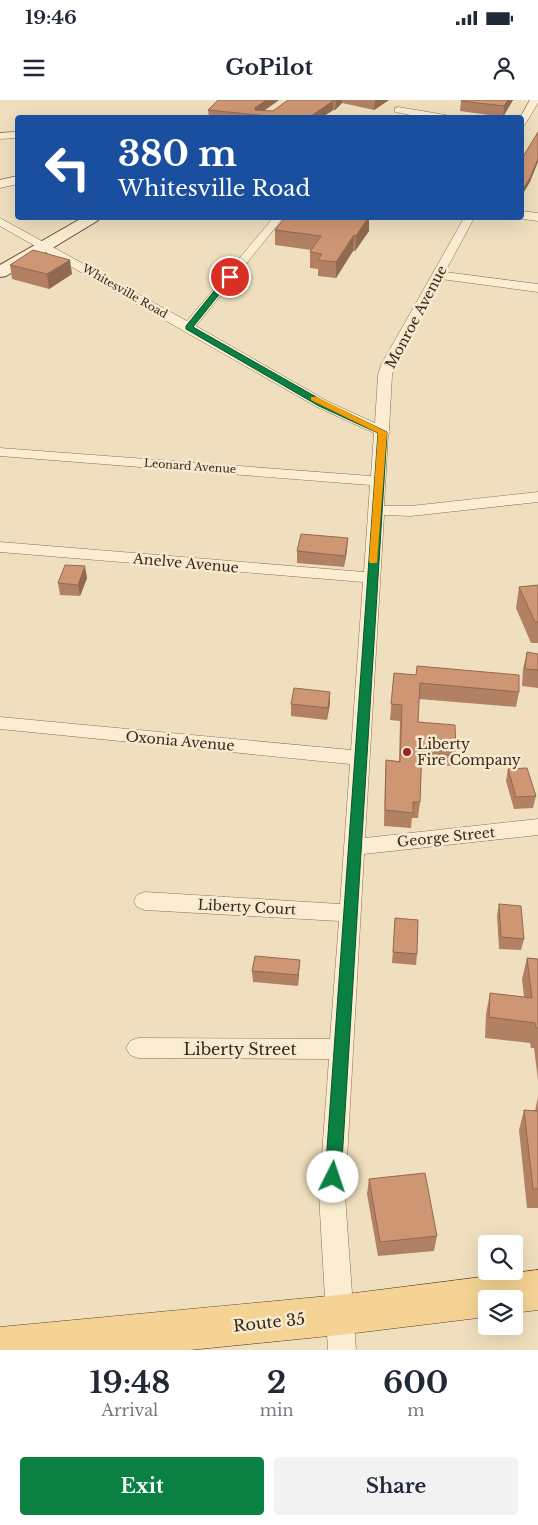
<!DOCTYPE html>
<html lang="en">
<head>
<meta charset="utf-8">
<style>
	body { margin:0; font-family:"Libre Baskerville",serif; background:#f2f2f3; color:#1f2937; height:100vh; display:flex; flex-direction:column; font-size:19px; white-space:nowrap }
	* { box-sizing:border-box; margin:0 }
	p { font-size:16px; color:#747a83 }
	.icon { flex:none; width:28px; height:28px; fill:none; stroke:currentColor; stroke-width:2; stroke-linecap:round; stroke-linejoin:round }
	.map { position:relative; height:1250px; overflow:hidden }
	.drawer { display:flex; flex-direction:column; background:#fff; flex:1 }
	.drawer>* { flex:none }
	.banner { position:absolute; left:15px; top:15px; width:509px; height:105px; border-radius:5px; box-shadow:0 5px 20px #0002; background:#1a4fa0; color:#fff; overflow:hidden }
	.tools { position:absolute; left:478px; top:1135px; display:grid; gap:10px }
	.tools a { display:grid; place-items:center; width:45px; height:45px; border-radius:5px; background:#fff; box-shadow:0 5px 20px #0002; font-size:25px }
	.pin { position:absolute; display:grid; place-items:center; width:42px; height:42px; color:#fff; margin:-21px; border:2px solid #fff; border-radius:50%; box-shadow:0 1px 5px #0007 }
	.me { position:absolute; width:55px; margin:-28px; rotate:4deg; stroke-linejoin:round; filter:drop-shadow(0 0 4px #0008) }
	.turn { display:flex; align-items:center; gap:18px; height:105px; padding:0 20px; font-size:22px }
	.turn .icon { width:65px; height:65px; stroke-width:2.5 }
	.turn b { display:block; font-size:35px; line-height:42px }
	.eta { display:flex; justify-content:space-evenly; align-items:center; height:85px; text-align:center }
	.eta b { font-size:30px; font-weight:800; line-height:35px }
	.button { display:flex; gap:10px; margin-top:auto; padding:10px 20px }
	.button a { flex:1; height:58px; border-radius:5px; background:#0b8043; color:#fff; font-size:20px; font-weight:800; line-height:58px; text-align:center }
	.button a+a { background:#f2f2f3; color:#1f2937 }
	.status { display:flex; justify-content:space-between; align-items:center; height:35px; padding:0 25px; background:#fff; direction:ltr }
	.status svg { height:14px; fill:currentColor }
	header { display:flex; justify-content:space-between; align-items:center; height:65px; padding:0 20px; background:#fff; font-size:22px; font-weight:800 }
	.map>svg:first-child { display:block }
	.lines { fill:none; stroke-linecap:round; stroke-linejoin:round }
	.minor-casing { stroke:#886f57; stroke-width:1 }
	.tertiary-casing { stroke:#886f57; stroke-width:1 }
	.secondary-casing { stroke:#6a503a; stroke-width:2 }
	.primary-casing { stroke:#553e2b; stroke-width:1 }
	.minor { fill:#faedd2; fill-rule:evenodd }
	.tertiary { fill:#faedd2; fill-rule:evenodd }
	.secondary { fill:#faedd2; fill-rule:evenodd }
	.primary { fill:#f4d394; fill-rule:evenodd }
	.wall { fill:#b28163 }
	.shaded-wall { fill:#916950 }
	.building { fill:#cf9673; stroke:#916950 }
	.route { fill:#0b8043; stroke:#07532c }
	.slow { fill:#f59e0b }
	.poi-dot { fill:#992529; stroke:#f6e9ce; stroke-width:2 }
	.labels { text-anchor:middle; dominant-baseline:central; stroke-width:5; stroke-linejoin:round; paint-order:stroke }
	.far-street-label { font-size:11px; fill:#37281c; stroke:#f6e9ce }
	.street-label { font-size:14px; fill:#37281c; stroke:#f6e9ce }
	.poi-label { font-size:14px; fill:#37281c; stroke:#f6e9ce; text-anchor:start }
	.near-street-label { font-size:16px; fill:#37281c; stroke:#f6e9ce }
</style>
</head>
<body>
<div class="status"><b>19:46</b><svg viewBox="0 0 49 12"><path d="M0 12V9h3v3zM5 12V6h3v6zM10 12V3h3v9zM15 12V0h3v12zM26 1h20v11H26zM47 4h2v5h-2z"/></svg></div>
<header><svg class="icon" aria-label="menu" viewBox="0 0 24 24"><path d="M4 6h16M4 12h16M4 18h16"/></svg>GoPilot<svg class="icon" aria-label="person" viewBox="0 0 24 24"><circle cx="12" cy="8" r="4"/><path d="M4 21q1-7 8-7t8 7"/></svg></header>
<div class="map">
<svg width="538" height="1250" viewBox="0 0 538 1250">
	<rect width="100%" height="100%" fill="#efdfbe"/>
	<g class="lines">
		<defs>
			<g id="minor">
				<path d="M530 0H538V3L524 26 521 27 520 18Z"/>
				<path d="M398 7 446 15 450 18H426L395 12V8Z"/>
				<path d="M18 32V38L0 39V33Z"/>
				<path d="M0 118 187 221 273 118H283L196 226 327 301 375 323 378 275 381 265 464 118H474L445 172 538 184V192L441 179 395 265 392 275 389 330 390 332 388 335 384 406H411L538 392V402L411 416 384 415 365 738 538 719V735L364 754 345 1095 356 1250H328L319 1095 329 959 138 958 130 955 126 948 130 941 138 938 330 939 339 821 145 810 137 807 134 801 137 795 145 792 340 804 350 664 0 629V617L351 650 363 482 0 452V442L364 472 370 385 0 356V348L371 376 374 333 317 307 0 126Z"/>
			</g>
			<g id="tertiary">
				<path d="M18 76V84L0 88V80Z"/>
				<path d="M521 111 538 113V121L516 118H521Z"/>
			</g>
			<path id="secondary" d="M82 118H100L97 121 6 176 0 177V165Z"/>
			<path id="primary" d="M538 1170V1210L514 1213V1199H486V1217L339 1235 190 1250H0V1227L339 1195Z"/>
		</defs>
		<!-- minor casing -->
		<use href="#minor" class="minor-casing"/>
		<!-- tertiary casing -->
		<use href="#tertiary" class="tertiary-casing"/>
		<!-- secondary casing -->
		<use href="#secondary" class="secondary-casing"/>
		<!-- primary casing -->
		<use href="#primary" class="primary-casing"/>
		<!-- minor -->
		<use href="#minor" class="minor"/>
		<!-- tertiary -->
		<use href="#tertiary" class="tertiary"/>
		<!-- secondary -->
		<use href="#secondary" class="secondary"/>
		<!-- primary -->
		<use href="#primary" class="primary"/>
	</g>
	<!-- wall -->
	<g class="wall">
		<path d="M279 0 264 11H273L288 0H389L374 10 342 3 335 10H333L321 18H209L208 10Z"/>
		<path d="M513 0 503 17 460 11 461 1Z"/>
		<path d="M285 118H369V131L355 151H353L336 178 318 176V169L310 168V152L311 150 275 145V130Z"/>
		<path d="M10 165 72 174 49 189 12 179Z"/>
		<path d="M347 450 344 467 297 463V451Z"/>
		<path d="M87 478 80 496 60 495 58 483Z"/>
		<path d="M538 485V543H531L516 508 519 487Z"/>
		<path d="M527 552 538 554V588L522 586 523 569Z"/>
		<path d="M394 573 519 592 516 607 419 599 418 622 456 650 453 666 421 664 420 702 418 718H412L411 728 384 726 385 676 386 660 399 661 400 621 390 620Z"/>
		<path d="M330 603 327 620 291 616V604Z"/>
		<path d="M508 669 536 696 533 708 514 709 506 681Z"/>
		<path d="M499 804 524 839 521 850 499 849 497 816Z"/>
		<path d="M395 818 417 854 416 865 392 863Z"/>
		<path d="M527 858 538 859V980L534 948H531L530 943 485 938 486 914 490 893 524 897 522 879Z"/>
		<path d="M300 860 298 886 253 882 252 871Z"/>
		<path d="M538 997V1108H527L519 1030 524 1010 535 1011Z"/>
		<path d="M369 1079 437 1136 434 1151 378 1156 367 1094Z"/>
	</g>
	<!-- shaded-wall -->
	<g class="shaded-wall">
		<path d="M266 0H279L257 15H255V8Z"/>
		<path d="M337 0H342V3L335 10 336 1Z"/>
		<path d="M376 0H389L374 10 375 1Z"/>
		<path d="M508 0H513L503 17 504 6Z"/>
		<path d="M333 1V10L321 18H308Z"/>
		<path d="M538 59V62L530 82 521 97V93Z"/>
		<path d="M368 118H369V131L355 151 356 136Z"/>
		<path d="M354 135 353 151 336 178V162Z"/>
		<path d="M70 160 72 174 49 189 47 174Z"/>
		<path d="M348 438 347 450 344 467 345 456Z"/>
		<path d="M85 466 87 478 80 496 78 485Z"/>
		<path d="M330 592V603L327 620 328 608Z"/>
		<path d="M300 860 299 871 298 886V875Z"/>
	</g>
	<!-- building -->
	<g class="building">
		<path d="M218 0H266L255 8V10L273 11 288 0H337L336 1H333L308 18H266L268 16 208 10Z"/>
		<path d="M462 0H508L504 6 461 1Z"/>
		<path d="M538 32V59L530 78 521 93V60Z"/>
		<path d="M285 118H368L356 136 354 135 336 162 318 160 322 154 310 152 321 136 275 130Z"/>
		<path d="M33 150 70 160 47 174 10 165Z"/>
		<path d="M301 434 348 438 345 456 297 451Z"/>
		<path d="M65 465 85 466 78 485 58 483Z"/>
		<path d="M538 485V522H535L519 487Z"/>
		<path d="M527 552 538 554V570L525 569Z"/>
		<path d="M417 566 519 575V592L420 583 418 622 455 625 456 650 422 648 420 702H413V713L385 710 386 660 400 662 402 605 391 604 394 573 416 575Z"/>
		<path d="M294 588 330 592 328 608 291 604Z"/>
		<path d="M527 668 536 696 516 697 508 669Z"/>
		<path d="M499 804 521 806 524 839 501 837Z"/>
		<path d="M395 818 418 820 417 854 393 852Z"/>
		<path d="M255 856 300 860 298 875 252 871Z"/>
		<path d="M527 858 538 859V928H536L535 923 489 917 490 893 532 898Z"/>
		<path d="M524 1010 538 1011V1089H533Z"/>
		<path d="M425 1073 437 1136 380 1142 369 1079Z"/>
	</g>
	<!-- route -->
	<path class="route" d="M227 175 233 177 193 227 325 302 387 332 341 1077 339 1082 333 1085 327 1082 325 1077 378 333 319 306 186 229V226Z"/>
	<!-- slow -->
	<path class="slow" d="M311 297H317L387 332 377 463H370L369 461 378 333 311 300Z"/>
	<!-- markers -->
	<circle class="poi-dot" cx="407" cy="652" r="5"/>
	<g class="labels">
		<!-- far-street labels -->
		<g class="far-street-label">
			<text transform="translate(125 191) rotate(30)">Whitesville Road</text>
			<text transform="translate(190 366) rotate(4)">Leonard Avenue</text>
		</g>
		<!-- street labels -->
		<g class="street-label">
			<text transform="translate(416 217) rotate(-62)">Monroe Avenue</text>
			<text transform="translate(186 463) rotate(5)">Anelve Avenue</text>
			<text transform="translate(180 641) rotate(5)">Oxonia Avenue</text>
			<text transform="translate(446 737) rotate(-6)">George Street</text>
			<text transform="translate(247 807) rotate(3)">Liberty Court</text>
		</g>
		<!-- poi labels -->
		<g class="poi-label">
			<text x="417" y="644">Liberty<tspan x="417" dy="16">Fire Company</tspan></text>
		</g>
		<!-- near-street labels -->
		<g class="near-street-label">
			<text x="240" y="949">Liberty Street</text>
			<text transform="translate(269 1222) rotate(-6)">Route 35</text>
		</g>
	</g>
</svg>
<div class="tools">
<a><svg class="icon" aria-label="search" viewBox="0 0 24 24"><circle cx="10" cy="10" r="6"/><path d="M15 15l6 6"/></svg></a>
<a><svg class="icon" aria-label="layers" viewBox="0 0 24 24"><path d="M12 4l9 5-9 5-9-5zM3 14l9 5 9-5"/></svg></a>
</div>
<div class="pin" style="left:230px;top:177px;background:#d93025"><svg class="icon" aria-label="arrive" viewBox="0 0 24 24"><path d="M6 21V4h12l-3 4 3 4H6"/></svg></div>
<svg class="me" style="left:333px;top:1077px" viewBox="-20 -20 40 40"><circle r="19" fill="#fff"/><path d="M0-13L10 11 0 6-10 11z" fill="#0b8043"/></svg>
<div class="banner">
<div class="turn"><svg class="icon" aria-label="left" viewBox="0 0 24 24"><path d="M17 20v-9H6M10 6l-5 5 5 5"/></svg><div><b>380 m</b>Whitesville Road</div></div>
</div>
</div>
<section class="drawer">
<div class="eta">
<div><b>19:48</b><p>Arrival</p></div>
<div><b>2</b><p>min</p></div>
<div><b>600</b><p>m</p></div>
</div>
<div class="button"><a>Exit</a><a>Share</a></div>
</section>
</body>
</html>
